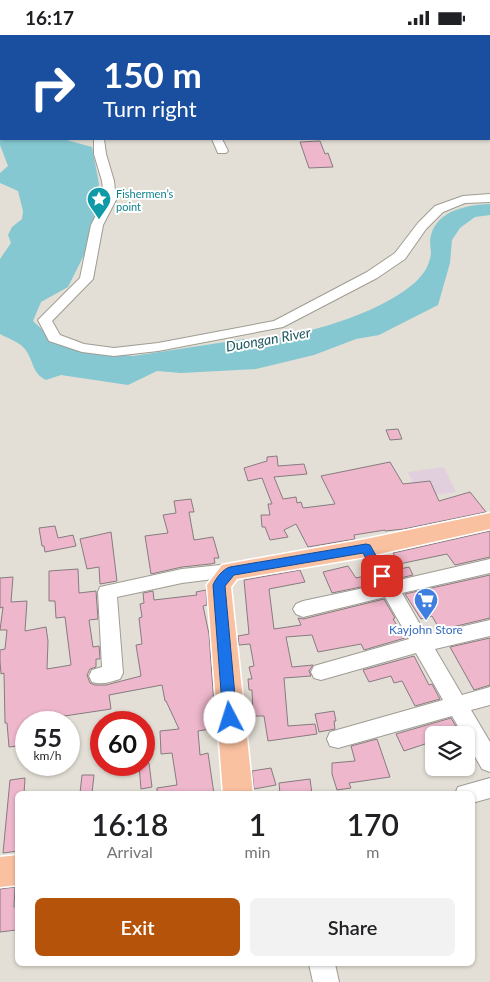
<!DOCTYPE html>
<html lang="en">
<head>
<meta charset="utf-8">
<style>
	body { margin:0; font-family:Lato,sans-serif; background:#f2f2f2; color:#202124; height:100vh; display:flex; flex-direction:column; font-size:19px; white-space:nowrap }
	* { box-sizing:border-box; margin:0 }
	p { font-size:16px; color:#757577 }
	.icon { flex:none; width:28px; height:28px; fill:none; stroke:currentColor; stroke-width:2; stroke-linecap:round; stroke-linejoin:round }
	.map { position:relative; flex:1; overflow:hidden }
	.details { position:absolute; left:15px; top:756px; width:460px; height:175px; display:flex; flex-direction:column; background:#fff; border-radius:8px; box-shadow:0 1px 4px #0004 }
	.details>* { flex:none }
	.banner { position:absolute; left:0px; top:0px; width:490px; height:105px; box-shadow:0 1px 4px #0004; background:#1a4fa0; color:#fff; overflow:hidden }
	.controls { position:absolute; left:425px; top:691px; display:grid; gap:10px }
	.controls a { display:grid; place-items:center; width:50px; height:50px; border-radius:8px; background:#fff; box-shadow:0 1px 4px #0004; font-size:25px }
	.speed { position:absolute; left:15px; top:676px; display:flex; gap:10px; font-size:25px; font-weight:700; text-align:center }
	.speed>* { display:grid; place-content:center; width:65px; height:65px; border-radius:50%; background:#fff; box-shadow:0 1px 4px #0004; line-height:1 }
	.speed small { font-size:12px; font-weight:400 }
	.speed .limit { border:8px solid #d22; background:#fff; color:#111 }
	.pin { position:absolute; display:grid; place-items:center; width:42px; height:42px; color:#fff; margin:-21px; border-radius:10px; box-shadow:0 2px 8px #0006 }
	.me { position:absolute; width:55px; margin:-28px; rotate:355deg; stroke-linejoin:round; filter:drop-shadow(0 0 4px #0008) }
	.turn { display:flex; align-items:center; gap:18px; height:105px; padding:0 20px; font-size:22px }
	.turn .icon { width:65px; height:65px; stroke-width:2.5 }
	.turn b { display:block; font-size:35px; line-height:42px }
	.eta { display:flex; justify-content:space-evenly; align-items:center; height:85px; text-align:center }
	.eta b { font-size:30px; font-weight:600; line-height:35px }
	.action { display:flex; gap:10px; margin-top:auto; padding:10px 20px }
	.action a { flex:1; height:58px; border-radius:8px; background:#b45309; color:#fff; font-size:20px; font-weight:600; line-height:58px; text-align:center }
	.action a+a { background:#f2f2f2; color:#202124 }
	.status { display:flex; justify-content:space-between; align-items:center; height:35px; padding:0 25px; background:#fff; direction:ltr }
	.status svg { height:14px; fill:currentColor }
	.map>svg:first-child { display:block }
	.industrial { fill:#e2cfde }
	.water { fill:#85c8d1 }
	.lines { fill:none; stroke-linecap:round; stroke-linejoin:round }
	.river { fill:#85c8d1; fill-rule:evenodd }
	.building { fill:#eeb7cc; stroke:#867c7f }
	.minor-casing { stroke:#9f9c93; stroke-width:2 }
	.major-casing { stroke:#fff; stroke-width:3 }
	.minor { fill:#fff; fill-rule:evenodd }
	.major { fill:#fac1a1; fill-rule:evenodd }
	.route { fill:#1a73e8; stroke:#114b97 }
	.labels { text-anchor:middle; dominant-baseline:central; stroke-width:4; stroke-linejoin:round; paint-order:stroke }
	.far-culture-label { font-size:11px; fill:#0d838f; stroke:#fff; text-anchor:start }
	.shop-label { font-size:12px; fill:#366cbe; stroke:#fff }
	.water-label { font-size:14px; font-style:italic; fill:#215a61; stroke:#fff }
</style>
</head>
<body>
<div class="status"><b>16:17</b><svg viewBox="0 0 49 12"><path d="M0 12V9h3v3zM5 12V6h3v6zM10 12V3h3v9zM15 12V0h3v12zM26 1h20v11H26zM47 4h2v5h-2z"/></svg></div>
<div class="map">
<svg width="490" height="947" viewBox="0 0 490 947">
	<rect width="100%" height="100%" fill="#e3dfd6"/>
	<!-- industrial -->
	<path class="industrial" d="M444 432 456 457 419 462 408 437Z"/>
	<!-- water -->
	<g class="water">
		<path d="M0 0H490V32L489 1H1L0 64Z"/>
		<path d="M0 97 1 104H63L92 112 99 149 90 208 68 252 41 267 33 286C51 303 70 319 96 324 137 332 180 321 220 314 279 304 365 288 412 250 422 242 429 232 431 219 431 213 429 206 431 200 438 175 467 170 490 169V180L475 182 460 193 452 205 450 228 438 270 379 300 356 304 314 320 256 334 181 338 157 336 128 350 61 340 46 345C31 338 34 324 24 313 19 307 7 303 0 299V224L11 208 8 200 12 192 22 184 23 176 18 156 0 148V138L8 131 0 110Z"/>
	</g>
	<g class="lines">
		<!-- river -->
		<path class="river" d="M0 283 30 293 72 314 133 321 245 304 252 306 255 310 252 314 245 316 133 333 60 323 16 301 0 295Z"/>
	</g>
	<!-- building -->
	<g class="building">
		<path d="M320 106 325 119 328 118 333 132 309 133 300 107Z"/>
		<path d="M398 394 402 404 390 405 386 395Z"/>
		<path d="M277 421 278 431 304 429 307 439 274 442 283 464 296 462 297 468 301 467 303 473 335 469 321 441 390 427 403 449 430 446 439 466 470 457 486 477 404 494 385 496V495L354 500 355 504 308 512 296 489 284 495 288 502 270 505 265 492H262L261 480H270L268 469H272L262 443 248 446 244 433 267 426V422Z"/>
		<path d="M191 464 194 477H189L194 505 213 502 219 523H214L215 528 210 529 182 532 151 539 145 501 168 498 163 480 176 478 174 466Z"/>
		<path d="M55 491 58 503 73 500 76 511 45 517 44 511H42L39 493Z"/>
		<path d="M490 496V522L455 530 447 519 399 529 393 518Z"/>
		<path d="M111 497 117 546 100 549 99 532 87 534 80 504Z"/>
		<path d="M348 531 356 543 370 540 375 549 332 558 323 537Z"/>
		<path d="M409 532 413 540 396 544 391 536Z"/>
		<path d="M78 534 79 558 96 556 98 584 89 585 93 612 99 611 100 624H96V632L90 634 87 640 90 648 95 650H106L141 641 136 610 142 609 139 583 142 582 140 569 144 568 143 558 153 556 154 565 197 560 196 557 206 555 207 570 203 571 209 599 214 669H212L216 693 198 696 200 720 208 718 214 759H157V753L177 750 172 718 161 719 160 696 179 694 166 666H165L162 650 109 660 111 674 51 683 48 684V688H26V710L9 712 7 688H5L4 638 1 639 0 626V615L5 614 7 595H0L3 572 0 573V543L13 542 11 567 27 566 25 596 46 592 48 606 47 634 71 630 65 582 56 583 55 566H49V536Z"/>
		<path d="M300 535 305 547 269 554 274 594 301 590 298 583 303 584 384 564 395 583 393 584 405 603 364 615 361 609 318 617 312 600 286 602 292 632 313 630 309 636 311 641 284 643 288 691 315 689 317 699 268 706 264 681H253L252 655H249L248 644H252L249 632 254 631 250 609 239 610 238 601 249 599 244 545Z"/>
		<path d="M490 540V583L440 595 432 581 421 584 405 559Z"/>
		<path d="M490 603V650L474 655 450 612Z"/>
		<path d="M414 621 429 650 432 649 440 664 415 671 402 646 394 648 391 641 369 647 363 635Z"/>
		<path d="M334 676 336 686H334L335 694 319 697 315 679Z"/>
		<path d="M451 683 461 700H438L434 691V706L404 716 396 699Z"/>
		<path d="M377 704 390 742 349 748 351 753 337 755 332 739V728L355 726 351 711Z"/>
		<path d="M149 728 152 752 141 754 139 730Z"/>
		<path d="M271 733 276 750 254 754 252 736Z"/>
		<path d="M82 740H94L92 758H80Z"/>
		<path d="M25 743 24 759H18V816L3 818 10 745Z"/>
		<path d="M310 744 312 759H280L279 748Z"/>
		<path d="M15 852 14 872H18L16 895 0 897V854Z"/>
	</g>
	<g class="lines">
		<defs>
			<g id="minor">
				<rect x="489" y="38" width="1" height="6"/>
				<rect x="0" y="73" width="1" height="6"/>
				<path d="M94 104H104L106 119 114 146 116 165 103 190 93 244 52 286 60 300 84 309 114 313 158 308 274 286 367 237 395 218 418 188 435 171 463 161 490 159V167L465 168 443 177 426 194 405 224 377 243 283 292 158 316 114 321 82 317 49 306 38 285 80 243 91 190 104 165 102 146 94 119Z"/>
				<path d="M212 104H222L228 116 226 118H218Z"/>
				<path d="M366 506 372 508 395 546 490 524V538L402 558 426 600 490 585V601L435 614 462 660 490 652V670L471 675 490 707V737L482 734 466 706V700H463L452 681 338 713 330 711 327 704 330 697 443 665 416 618 321 645 314 643 311 637 314 631 321 629 409 604 385 562 303 582 296 579 293 574 296 569 303 566 378 550 357 513 360 508Z"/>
				<path d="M230 529 237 531 239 536 237 541 182 548 117 562 123 638 120 644C110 647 102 650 92 647L89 641 92 635 102 632 98 557 100 552 182 534Z"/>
				<path d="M490 743V763L472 768V759H455L458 752Z"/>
				<path d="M309 929H335L339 947H313Z"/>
			</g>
			<g id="major">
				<path d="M490 478V494L366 522 237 544 231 552 253 759H223L207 550 222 530 366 504Z"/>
				<path d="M18 820V850L0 852V822Z"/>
			</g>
		</defs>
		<!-- minor casing -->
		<use href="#minor" class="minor-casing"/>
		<!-- major casing -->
		<use href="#major" class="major-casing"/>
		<!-- minor -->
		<use href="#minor" class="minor"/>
		<!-- major -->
		<use href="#major" class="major"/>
	</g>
	<!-- route -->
	<path class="route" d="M366 509 370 510 386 538 388 541 386 544H377L363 518 234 540 225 551 237 683 235 687 230 689 225 687 223 683 213 550C216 543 223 534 230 532Z"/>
	<!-- icons -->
	<defs>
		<symbol id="sight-pin" viewBox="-11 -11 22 30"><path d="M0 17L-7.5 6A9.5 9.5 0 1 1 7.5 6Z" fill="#0f9aa8" stroke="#fff"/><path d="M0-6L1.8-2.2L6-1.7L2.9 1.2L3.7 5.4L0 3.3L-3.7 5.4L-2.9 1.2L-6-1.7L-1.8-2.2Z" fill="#fff"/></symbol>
		<symbol id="supermarket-pin" viewBox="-11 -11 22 30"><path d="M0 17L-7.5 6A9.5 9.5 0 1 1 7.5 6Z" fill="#3f7fe0" stroke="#fff"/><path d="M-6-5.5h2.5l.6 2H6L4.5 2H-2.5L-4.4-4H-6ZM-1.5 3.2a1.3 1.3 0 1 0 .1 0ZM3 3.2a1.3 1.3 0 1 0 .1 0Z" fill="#fff"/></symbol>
	</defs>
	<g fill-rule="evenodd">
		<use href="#sight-pin" x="85" y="150" width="28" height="38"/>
		<use href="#supermarket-pin" x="412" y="551" width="28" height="38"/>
	</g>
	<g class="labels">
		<!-- far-culture labels -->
		<g class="far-culture-label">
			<text x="116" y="158">Fishermen’s<tspan x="116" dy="13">point</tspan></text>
		</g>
		<!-- shop labels -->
		<g class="shop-label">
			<text x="426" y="594">Kayjohn Store</text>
		</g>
		<!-- water labels -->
		<g class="water-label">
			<text transform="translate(268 304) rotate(-10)">Duongan River</text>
		</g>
	</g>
</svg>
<div class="controls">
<a><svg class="icon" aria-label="layers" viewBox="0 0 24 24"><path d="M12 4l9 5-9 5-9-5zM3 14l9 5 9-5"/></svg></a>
</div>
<div class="speed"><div>55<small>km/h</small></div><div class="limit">60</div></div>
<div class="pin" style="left:382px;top:541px;background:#d93025"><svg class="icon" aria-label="arrive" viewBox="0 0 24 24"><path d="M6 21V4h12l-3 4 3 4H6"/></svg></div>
<svg class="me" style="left:230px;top:683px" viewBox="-20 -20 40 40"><circle r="19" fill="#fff"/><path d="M0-13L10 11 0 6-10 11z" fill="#1a73e8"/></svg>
<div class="banner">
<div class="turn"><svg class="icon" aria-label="right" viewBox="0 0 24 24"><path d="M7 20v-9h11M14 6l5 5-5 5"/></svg><div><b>150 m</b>Turn right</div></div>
</div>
<section class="details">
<div class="eta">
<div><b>16:18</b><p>Arrival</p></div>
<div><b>1</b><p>min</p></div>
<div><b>170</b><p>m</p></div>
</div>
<div class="action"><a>Exit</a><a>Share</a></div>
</section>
</div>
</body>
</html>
